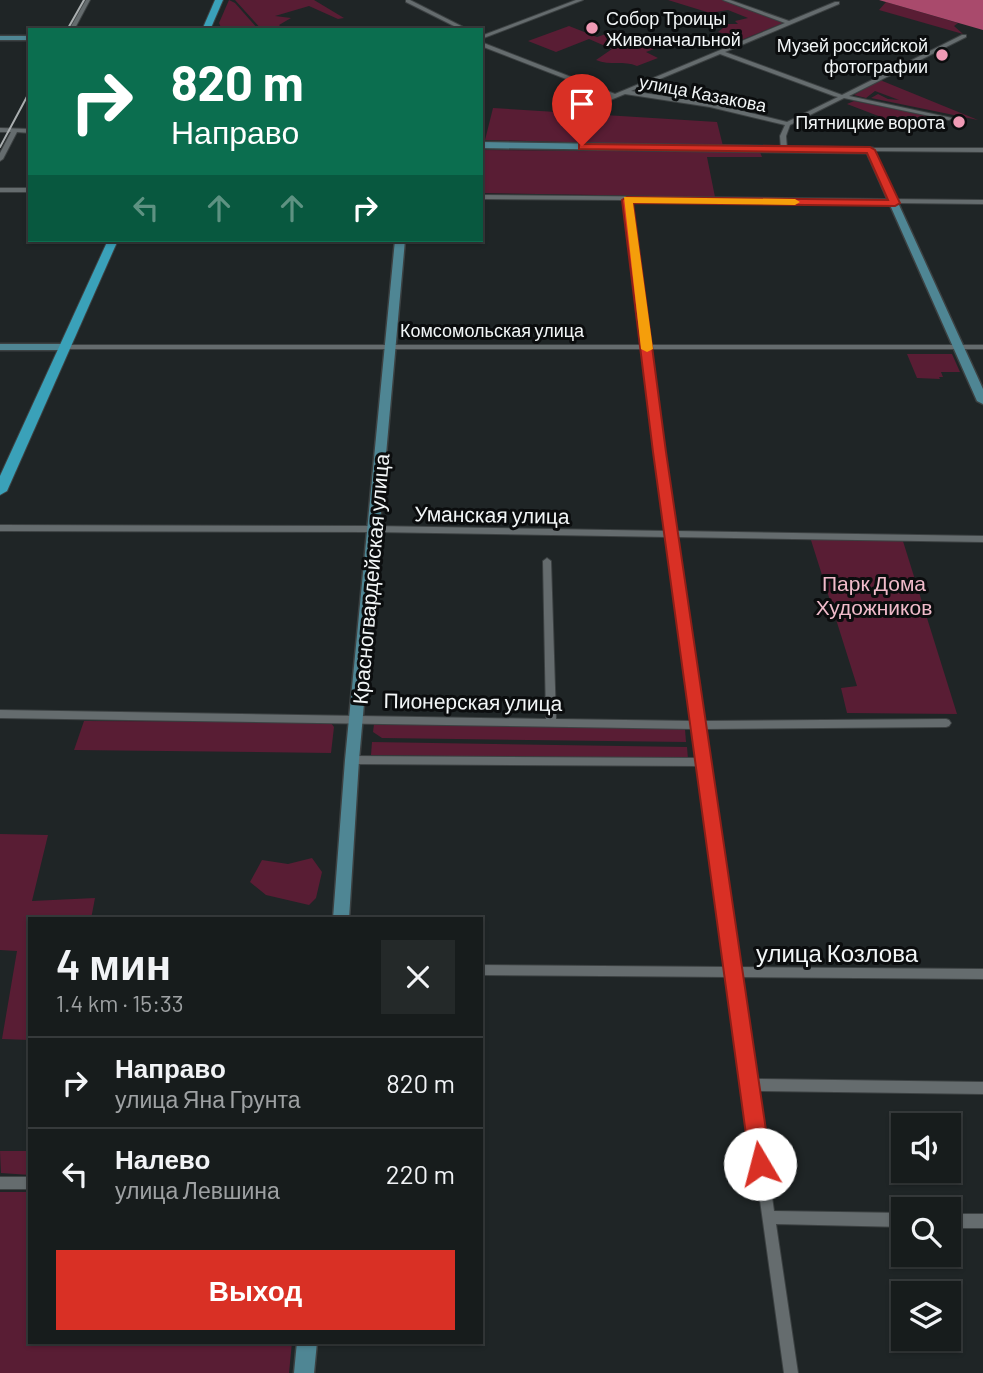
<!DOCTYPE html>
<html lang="ru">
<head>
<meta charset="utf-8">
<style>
	body { margin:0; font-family:Barlow,sans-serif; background:#242929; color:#f1f3f6; height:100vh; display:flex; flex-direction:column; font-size:26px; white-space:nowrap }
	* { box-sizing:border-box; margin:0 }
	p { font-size:23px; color:#9ea1a3 }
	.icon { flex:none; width:38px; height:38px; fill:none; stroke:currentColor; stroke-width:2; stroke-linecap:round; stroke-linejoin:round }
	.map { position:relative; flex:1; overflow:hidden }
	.sheet { position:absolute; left:28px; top:917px; width:455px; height:427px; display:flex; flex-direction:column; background:#171c1c; border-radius:0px; box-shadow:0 2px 5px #0004,0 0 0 2px #363a3b }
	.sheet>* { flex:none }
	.guide { position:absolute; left:28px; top:28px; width:455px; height:214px; border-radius:0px; box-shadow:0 2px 5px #0004,0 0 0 2px #363a3b; background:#0b6e4f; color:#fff; overflow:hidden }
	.controls { position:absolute; left:891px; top:1113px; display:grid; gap:14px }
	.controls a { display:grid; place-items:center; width:70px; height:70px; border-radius:0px; background:#171c1c; box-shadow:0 2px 5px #0004,0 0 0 2px #363a3b; font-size:35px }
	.pin { position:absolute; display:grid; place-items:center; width:60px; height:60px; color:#fff; margin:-72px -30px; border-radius:50% 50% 50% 0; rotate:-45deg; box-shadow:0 0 7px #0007 }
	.pin .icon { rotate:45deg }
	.me { position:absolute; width:77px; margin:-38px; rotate:352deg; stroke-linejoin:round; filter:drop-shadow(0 0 5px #0008) }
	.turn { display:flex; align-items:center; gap:24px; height:147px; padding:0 28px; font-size:32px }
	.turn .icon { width:91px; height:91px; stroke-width:2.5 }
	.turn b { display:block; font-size:49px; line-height:60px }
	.lanes { display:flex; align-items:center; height:66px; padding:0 28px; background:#0003; justify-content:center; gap:35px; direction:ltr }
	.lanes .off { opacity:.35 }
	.round { display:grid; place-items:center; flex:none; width:74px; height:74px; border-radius:0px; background:#242929 }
	.headline { display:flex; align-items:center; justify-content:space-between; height:119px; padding:0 28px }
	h1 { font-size:42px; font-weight:600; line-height:52px }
	.action { display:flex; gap:14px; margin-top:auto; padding:14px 28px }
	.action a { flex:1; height:80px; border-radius:0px; background:#d93025; color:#fff; font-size:28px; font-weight:600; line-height:80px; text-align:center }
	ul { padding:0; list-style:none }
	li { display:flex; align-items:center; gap:21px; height:91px; padding:0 28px; border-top:2px solid #363a3b }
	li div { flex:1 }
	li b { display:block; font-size:26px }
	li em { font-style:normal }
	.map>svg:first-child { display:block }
	.green { fill:#591d34 }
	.water { fill:#a94a6c }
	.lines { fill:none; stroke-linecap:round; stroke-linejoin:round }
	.street-casing { stroke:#3c4142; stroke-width:2 }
	.secondary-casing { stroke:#3c4142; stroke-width:3 }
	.primary-casing { stroke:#3c4142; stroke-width:2 }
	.street { fill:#656c6e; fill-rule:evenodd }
	.secondary { fill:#4f8694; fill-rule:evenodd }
	.primary { fill:#3aa1b9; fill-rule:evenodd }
	.tram { stroke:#aaafb0; stroke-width:2 }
	.route { fill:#d93025; stroke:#8d1f18; stroke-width:2 }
	.slow { fill:#f59e0b }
	.poi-dot { fill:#f09ab5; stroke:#0b0d0e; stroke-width:2.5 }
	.labels { text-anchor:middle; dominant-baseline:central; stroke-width:6; stroke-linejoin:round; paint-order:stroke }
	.far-poi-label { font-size:18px; fill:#f2f6f7; stroke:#0b0d0e; text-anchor:end }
	.far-street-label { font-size:18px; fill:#f2f6f7; stroke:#0b0d0e }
	.street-label { font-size:21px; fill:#f2f6f7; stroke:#0b0d0e }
	.park-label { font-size:21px; fill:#f0bbca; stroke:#0b0d0e }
	.near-street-label { font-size:24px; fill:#f2f6f7; stroke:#0b0d0e }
</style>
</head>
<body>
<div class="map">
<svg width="983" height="1373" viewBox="0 0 983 1373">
	<rect width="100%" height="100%" fill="#1f2526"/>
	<!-- green -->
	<g class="green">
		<path d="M229 0 235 3 259 30H222L219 23Z"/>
		<path d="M235 0H314L344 18 338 19 309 6 275 16 291 18 279 25 284 30H262Z"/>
		<path d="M668 0H722L783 23 729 45 727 41 736 37 718 32 728 24H738L735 21 748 18 728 10 710 13Z"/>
		<path d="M886 2 958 23 954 26 963 34 879 10Z"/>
		<path d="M569 26 597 37 612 32 662 46 646 52 658 58 637 66C624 60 610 66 596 60L612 49 589 39 556 52 528 41Z"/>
		<path d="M880 80 978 120 871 98 878 94 888 99 899 100 875 91 866 98 854 95Z"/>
		<path d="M854 101 937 118H903L894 122 847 104Z"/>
		<path d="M493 108 717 122 723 146 485 140Z"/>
		<path d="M481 150 760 152 762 157H707L715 197 481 193Z"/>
		<path d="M907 354H952L960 372H941L943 377H939L940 379 917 378Z"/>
		<path d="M810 537 902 538 957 714 847 713 841 688 857 686Z"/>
		<path d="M84 721 322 722 331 723 334 727 331 753 74 750Z"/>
		<path d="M374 724 685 729 686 742 382 738 373 732Z"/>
		<path d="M372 742 687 747 688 759 371 755Z"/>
		<path d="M0 834 48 835 32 901 95 898 91 919H30V1040L2 1039 17 951 0 950Z"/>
		<path d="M312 858 322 872 316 898 309 905 266 895 250 882 262 860 288 864Z"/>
		<path d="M0 1151H30V1175L1 1173Z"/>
		<path d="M0 1192H30V1342H292L289 1373H0Z"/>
	</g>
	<!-- water -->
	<path class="water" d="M879 0H983V30Z"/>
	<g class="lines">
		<defs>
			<g id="street">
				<path d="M86 0H90L74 30H69Z"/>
				<path d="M406 0H410L469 30H462L406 2Z"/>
				<path d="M576 0H583L481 39V36Z"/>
				<path d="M723 0H730L789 21 835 2H839V4L725 52 842 95 962 35H966V37L849 96 952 118 949 120 844 98 790 125 786 136 787 149 784 151 781 149 780 136 785 125 710 107 625 94 591 108H587V106L610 96 481 46V42L615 94 785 23ZM720 54 834 96 838 97 787 122 710 103 631 91Z"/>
				<path d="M0 128 30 129V133L17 132 3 159 0 161V153L11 132H0Z"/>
				<path d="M870 148H983V152L868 151 867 150Z"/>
				<rect x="0" y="188" width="30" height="4"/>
				<path d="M481 195 983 200V204L630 200 650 345H983V349H650L676 531 983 536V542L676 537 703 721 946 719 949 720 951 723 949 726 946 727 704 729 739 967 983 969V979L740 977 755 1079 983 1082V1094L757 1091 774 1211 903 1213V1227L776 1224 798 1373H784L729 977 481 975V965L727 967 700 766 352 764 348 763 347 760 348 757 352 756 698 758 694 729 0 718V710L546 719 543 561 547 558 551 561 556 719 693 721 668 537 374 532 0 531V525L374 526 667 531 643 349H65L61 347 65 345H642L624 200 481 199Z"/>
				<rect x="0" y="1177" width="30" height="12"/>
				<rect x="948" y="1214" width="35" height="14"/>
			</g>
			<g id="secondary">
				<rect x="0" y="36" width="30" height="4"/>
				<path d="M481 142 873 148 983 389V404L977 401 867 153 481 148Z"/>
				<path d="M395 240H405L359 760 349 919H333L345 760Z"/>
				<path d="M0 344H65L70 347 65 350H0Z"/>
				<path d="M297 1342H317L314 1373H294Z"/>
			</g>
			<g id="primary">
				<path d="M215 0H223L210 30H202Z"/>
				<path d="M108 240H118L7 491 0 495V476Z"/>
			</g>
		</defs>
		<!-- street casing -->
		<use href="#street" class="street-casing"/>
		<!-- secondary casing -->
		<use href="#secondary" class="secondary-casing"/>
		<!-- primary casing -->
		<use href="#primary" class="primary-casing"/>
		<!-- street -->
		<use href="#street" class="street"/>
		<!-- secondary -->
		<use href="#secondary" class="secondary"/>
		<!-- primary -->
		<use href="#primary" class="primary"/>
		<!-- tram -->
		<g class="tram">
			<path d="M67 30 84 0"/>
			<path d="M0 147 30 91"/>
		</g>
	</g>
	<!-- route -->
	<path class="route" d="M582 144 870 147 875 150 900 203 895 206 633 203 666 452 771 1164 768 1171 760 1174 753 1171 750 1164 653 452 622 200 627 197 888 200 867 153 579 149V144Z"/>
	<!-- slow -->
	<path class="slow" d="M624 197 795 199 800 202 795 205 633 203 653 349 647 352 641 349Z"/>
	<!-- markers -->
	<g class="poi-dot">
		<circle cx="592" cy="28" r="7"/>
		<circle cx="942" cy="55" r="7"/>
		<circle cx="959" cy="122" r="7"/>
	</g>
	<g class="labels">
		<!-- far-poi labels -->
		<g class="far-poi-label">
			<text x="606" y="18" text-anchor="start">Собор Троицы<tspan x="606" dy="21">Живоначальной</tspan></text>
			<text x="928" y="45">Музей российской<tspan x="928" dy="21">фотографии</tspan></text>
			<text x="945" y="122">Пятницкие ворота</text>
		</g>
		<!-- far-street labels -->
		<g class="far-street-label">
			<text transform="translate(703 93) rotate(11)">улица Казакова</text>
			<text x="492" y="330">Комсомольская улица</text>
		</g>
		<!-- street labels -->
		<g class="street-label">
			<text transform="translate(492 514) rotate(1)">Уманская улица</text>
			<text transform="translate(370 579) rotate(-85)">Красногвардейская улица</text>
			<text transform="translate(473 701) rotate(1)">Пионерская улица</text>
		</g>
		<!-- park labels -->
		<g class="park-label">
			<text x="874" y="582">Парк Дома<tspan x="874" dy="24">Художников</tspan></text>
		</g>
		<!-- near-street labels -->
		<g class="near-street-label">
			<text x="837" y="952">улица Козлова</text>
		</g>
	</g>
</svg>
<div class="controls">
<a><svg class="icon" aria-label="sound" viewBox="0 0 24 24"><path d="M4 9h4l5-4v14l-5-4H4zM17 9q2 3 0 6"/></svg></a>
<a><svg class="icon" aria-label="search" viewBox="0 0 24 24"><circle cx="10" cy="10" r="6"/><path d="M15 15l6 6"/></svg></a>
<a><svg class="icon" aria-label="layers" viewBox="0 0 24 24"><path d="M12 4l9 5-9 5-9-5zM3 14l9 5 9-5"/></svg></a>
</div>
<div class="pin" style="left:582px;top:146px;background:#d93025"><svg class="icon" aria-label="arrive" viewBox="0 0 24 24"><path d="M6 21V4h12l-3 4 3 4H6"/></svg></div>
<svg class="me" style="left:760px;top:1164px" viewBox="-20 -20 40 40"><circle r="19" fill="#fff"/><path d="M0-13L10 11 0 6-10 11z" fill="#d93025"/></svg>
<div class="guide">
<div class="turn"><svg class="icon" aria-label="right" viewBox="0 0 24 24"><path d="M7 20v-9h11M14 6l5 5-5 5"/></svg><div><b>820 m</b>Направо</div></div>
<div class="lanes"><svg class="icon off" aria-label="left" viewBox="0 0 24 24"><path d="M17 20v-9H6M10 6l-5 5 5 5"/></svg><svg class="icon off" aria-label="ahead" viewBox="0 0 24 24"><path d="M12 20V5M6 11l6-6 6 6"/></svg><svg class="icon off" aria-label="ahead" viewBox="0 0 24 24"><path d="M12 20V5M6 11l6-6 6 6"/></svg><svg class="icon" aria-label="right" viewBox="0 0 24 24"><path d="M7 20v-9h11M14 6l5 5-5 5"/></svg></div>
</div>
<section class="sheet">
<div class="headline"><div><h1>4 мин</h1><p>1.4 km · 15:33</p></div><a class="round"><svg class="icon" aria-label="close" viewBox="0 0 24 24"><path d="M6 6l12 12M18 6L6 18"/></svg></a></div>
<ul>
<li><svg class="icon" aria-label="right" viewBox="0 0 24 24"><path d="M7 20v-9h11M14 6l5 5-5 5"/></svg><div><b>Направо</b><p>улица Яна Грунта</p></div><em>820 m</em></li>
<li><svg class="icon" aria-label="left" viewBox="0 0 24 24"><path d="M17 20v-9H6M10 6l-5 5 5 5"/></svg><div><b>Налево</b><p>улица Левшина</p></div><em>220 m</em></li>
</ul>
<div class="action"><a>Выход</a></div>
</section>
</div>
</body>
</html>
